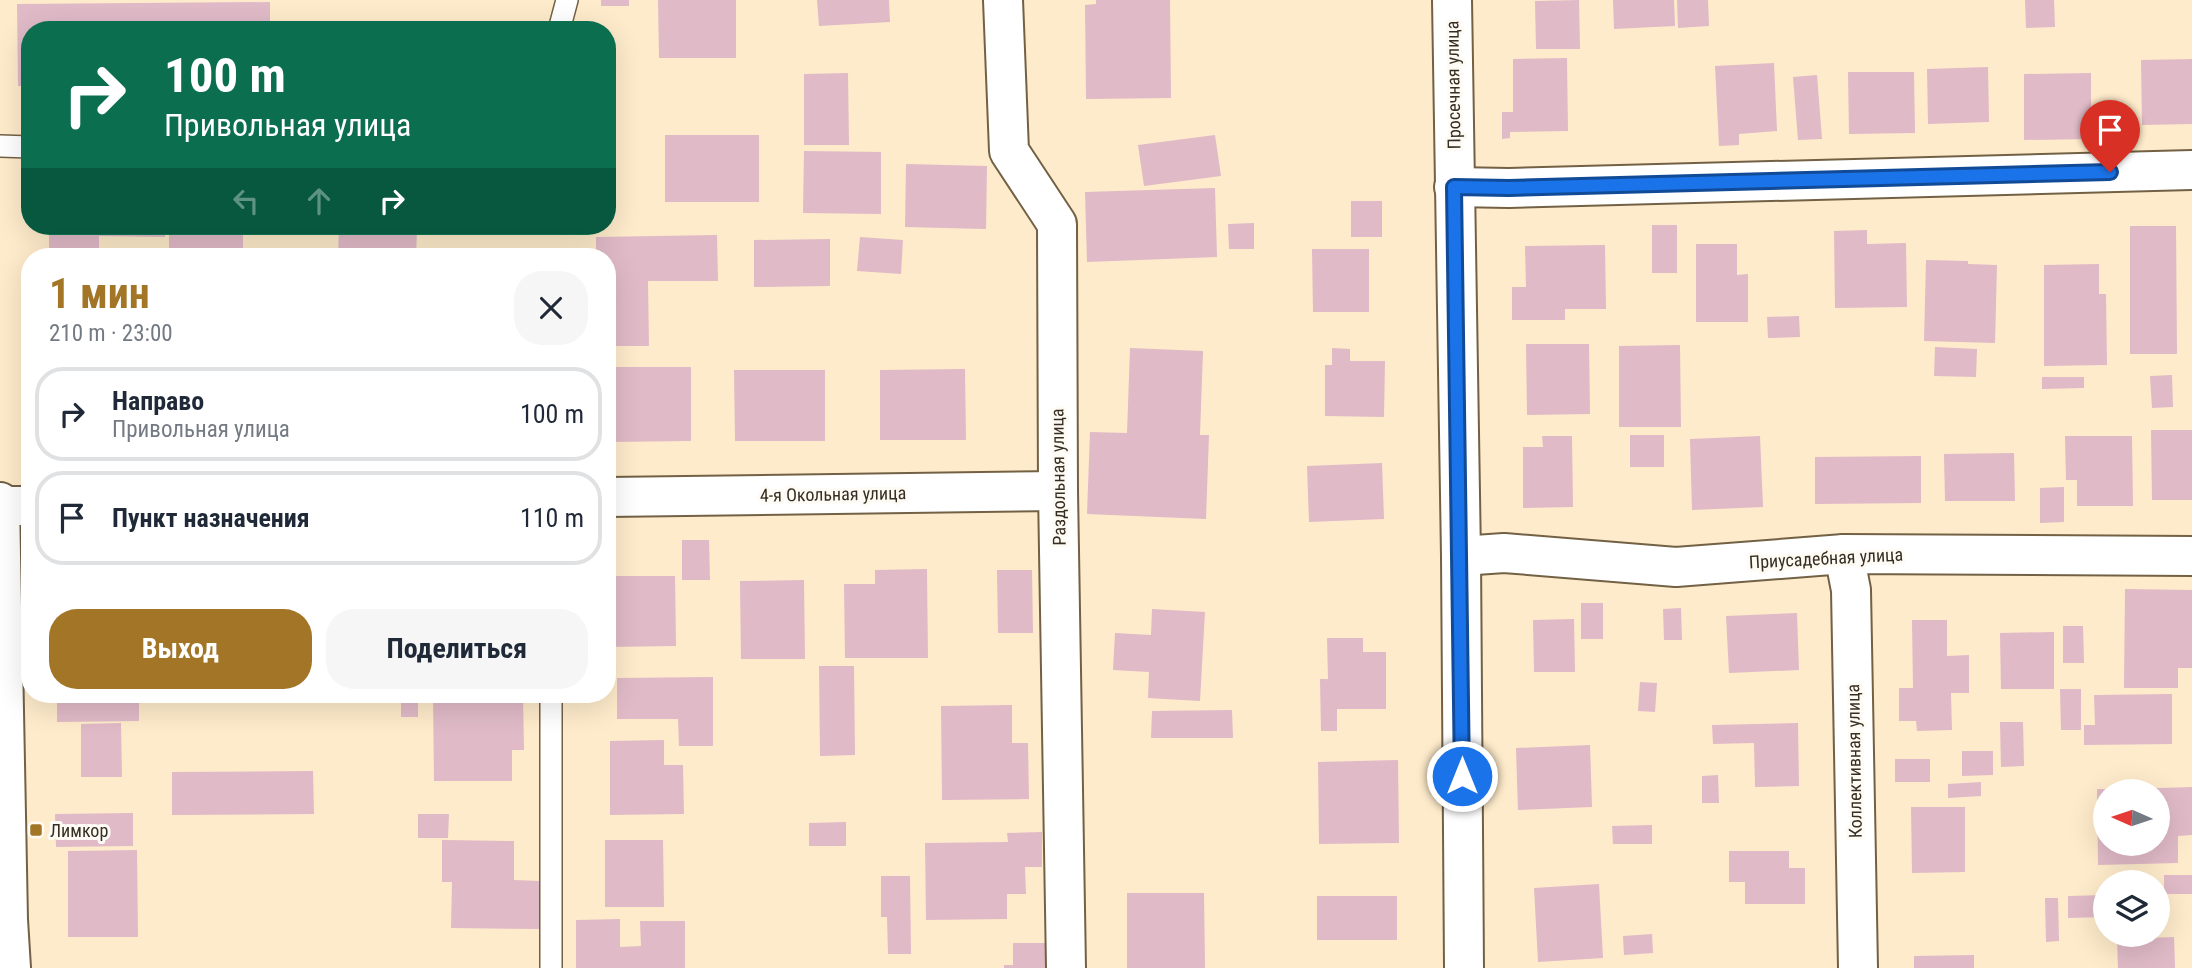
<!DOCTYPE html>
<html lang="ru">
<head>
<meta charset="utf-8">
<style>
	body { margin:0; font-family:"Roboto Condensed",sans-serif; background:#f6f6f7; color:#1f2937; height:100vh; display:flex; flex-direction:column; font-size:26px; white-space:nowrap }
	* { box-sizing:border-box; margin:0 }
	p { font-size:23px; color:#747a83 }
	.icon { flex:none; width:38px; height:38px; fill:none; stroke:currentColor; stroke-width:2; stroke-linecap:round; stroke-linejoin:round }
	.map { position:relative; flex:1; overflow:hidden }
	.drawer { position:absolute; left:21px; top:248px; width:595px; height:455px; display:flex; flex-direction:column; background:#fff; border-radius:28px; box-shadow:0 7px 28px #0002 }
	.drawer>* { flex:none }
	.hud { position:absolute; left:21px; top:21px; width:595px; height:214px; border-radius:28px; box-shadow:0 7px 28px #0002; background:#0b6e4f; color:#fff; overflow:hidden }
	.needle { width:46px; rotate:273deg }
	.tools { position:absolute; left:2093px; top:779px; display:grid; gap:14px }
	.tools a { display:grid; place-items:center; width:77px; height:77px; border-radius:50%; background:#fff; box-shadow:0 7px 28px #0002; font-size:35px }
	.pin { position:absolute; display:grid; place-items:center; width:60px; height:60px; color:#fff; margin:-72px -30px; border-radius:50% 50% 50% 0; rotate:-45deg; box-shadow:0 0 7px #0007 }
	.pin .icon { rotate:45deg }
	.me { position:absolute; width:77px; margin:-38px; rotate:0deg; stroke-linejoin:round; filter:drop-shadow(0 0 5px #0008) }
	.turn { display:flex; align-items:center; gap:24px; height:147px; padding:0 28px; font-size:32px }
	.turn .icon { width:91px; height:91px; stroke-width:2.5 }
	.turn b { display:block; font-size:49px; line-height:60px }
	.lanes { display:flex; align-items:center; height:66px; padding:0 28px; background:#0003; justify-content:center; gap:35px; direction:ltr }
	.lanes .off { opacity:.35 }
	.round { display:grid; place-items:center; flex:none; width:74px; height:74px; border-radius:28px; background:#f6f6f7 }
	.overview { display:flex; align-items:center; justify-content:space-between; height:119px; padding:0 28px }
	h1 { font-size:42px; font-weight:700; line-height:52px; color:#a27527 }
	.action { display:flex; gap:14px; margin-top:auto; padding:14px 28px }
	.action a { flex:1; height:80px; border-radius:28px; background:#a27527; color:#fff; font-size:28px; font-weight:700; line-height:80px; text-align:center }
	.action a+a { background:#f6f6f7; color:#1f2937 }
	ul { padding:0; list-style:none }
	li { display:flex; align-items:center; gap:21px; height:94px; margin:0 14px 10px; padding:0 14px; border:4px solid #e0e1e3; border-radius:28px }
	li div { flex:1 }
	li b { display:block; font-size:26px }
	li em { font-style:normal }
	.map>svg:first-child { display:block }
	.building { fill:#e0bac7 }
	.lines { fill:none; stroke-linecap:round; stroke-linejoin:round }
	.service-casing { stroke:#726145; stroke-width:24 }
	.minor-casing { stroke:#726145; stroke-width:42 }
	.tertiary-casing { stroke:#726145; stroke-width:42 }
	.service { stroke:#fff; stroke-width:21 }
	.minor { stroke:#fff; stroke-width:38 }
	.tertiary { stroke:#fff; stroke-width:38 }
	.route-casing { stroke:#114b97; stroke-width:18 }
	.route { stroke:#1a73e8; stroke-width:12 }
	.poi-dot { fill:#a27527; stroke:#fefaf4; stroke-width:2.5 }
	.labels { text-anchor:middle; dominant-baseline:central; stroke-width:6; stroke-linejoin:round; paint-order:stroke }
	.street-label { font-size:18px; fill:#362e22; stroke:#fefaf4 }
	.poi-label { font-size:18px; fill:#362e22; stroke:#fefaf4; text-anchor:start }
</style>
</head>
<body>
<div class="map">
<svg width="2192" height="968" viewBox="0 0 2192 968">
	<rect width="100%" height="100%" fill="#feebcb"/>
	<!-- building -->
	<g class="building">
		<rect x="601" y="0" width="28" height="6"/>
		<path d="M658 0H736V58H659Z"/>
		<path d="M817 0H889L890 22 819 26Z"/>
		<path d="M1096 0H1170L1171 98 1086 99 1085 5 1096 4Z"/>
		<path d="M1579 0 1580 49H1536L1535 1Z"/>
		<path d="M1613 0H1674L1675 26 1614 29Z"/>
		<path d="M1677 0H1708L1709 26 1678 28Z"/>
		<path d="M2025 0H2054L2055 27 2026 28Z"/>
		<path d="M270 2V30H30V86H18L17 4Z"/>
		<path d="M1567 58 1568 131 1510 132V138L1502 139V112H1513V59Z"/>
		<path d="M2192 59V124L2142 125 2141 60Z"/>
		<path d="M1774 63 1777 131 1739 134V145L1719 146 1715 66Z"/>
		<path d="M1988 67 1989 122 1928 124 1927 69Z"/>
		<path d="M1848 72H1914L1915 133 1849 134Z"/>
		<path d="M848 73 849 145H804V74Z"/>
		<path d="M2091 73V139L2024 140V74Z"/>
		<path d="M1817 75 1822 139 1798 140 1793 77Z"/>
		<rect x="665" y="135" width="94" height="67"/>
		<path d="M1215 135 1221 176 1144 186 1138 145Z"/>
		<path d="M804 151 881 152V214L803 213Z"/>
		<path d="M906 164 987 166 986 229 905 227Z"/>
		<path d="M1215 188 1217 257 1087 262 1085 192Z"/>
		<rect x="1351" y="201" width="31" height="36"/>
		<path d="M1254 223V249H1229L1228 224Z"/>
		<rect x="1652" y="225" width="25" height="48"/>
		<path d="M49 226H166L165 237 99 236V257H49Z"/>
		<rect x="169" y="226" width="74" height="25"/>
		<path d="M339 226 417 229 416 257H338Z"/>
		<path d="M2130 226H2176L2177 354H2130Z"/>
		<path d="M1867 230V244L1906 243 1907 307 1835 308 1834 231Z"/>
		<path d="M717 235 718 281H648L649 346H607V257H596V237Z"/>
		<path d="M860 237 903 240 901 274 857 271Z"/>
		<path d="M830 239V286L754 287V240Z"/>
		<path d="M1696 244H1737V275L1748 274V322H1696Z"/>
		<path d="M1605 245 1606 309H1565V320H1512V287H1526L1525 246Z"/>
		<path d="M1312 249H1369V312H1313Z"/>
		<path d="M1926 260 1968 261V264L1997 265 1995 343 1924 341Z"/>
		<path d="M2099 264V294H2106L2107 365 2044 366V265Z"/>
		<path d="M1799 316 1800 337 1768 338 1767 317Z"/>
		<path d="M1526 344H1589L1590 414 1527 415Z"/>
		<path d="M1680 345 1681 427H1619V346Z"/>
		<path d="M1935 347 1977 349 1976 377 1934 376Z"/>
		<path d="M1130 348 1203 351 1200 435H1209L1206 519 1087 514 1090 432 1127 433Z"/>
		<path d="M1332 348 1350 349V361H1385L1384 417 1325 416V365H1332Z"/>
		<path d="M608 367H691V441L608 442Z"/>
		<path d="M965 369 966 440H880V370Z"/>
		<path d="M734 370H825V441H735Z"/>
		<path d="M2172 375 2173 407 2152 408 2150 376Z"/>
		<path d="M2042 377H2084V388L2042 389Z"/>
		<path d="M2151 430H2192V500H2152Z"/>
		<rect x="1630" y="435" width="34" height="32"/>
		<path d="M1542 436H1572L1573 507 1523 508V447H1543Z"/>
		<path d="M1760 436 1763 507 1692 510 1690 439Z"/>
		<path d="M2065 436H2132L2133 506H2077V480H2066Z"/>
		<path d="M2014 453 2015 501H1945L1944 454Z"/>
		<path d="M1921 456V503L1815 504V457Z"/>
		<path d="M1382 463 1384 519 1309 522 1307 466Z"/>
		<path d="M2064 487V522L2040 523V488Z"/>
		<path d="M682 540H709L710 580H682Z"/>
		<path d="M927 569 928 658H845L844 584H875V570Z"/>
		<path d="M997 570H1032L1033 633H998Z"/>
		<path d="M607 576H675L676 646 607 647Z"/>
		<path d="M804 580 805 659H741L740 581Z"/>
		<path d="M2125 589 2192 590V668H2178V688H2124Z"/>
		<rect x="1581" y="603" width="22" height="36"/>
		<path d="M1681 608 1682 640H1664L1663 609Z"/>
		<path d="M1152 609 1205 612 1200 701 1148 698 1149 672 1113 670 1115 633 1151 635Z"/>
		<path d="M1797 613 1799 670 1729 673 1726 616Z"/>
		<path d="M1574 619 1575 672H1534L1533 620Z"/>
		<path d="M1912 620H1947V656L1969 655V693H1951L1952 730 1917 731 1916 721H1899V688H1913Z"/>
		<path d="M2063 626H2083L2084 663H2063Z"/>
		<path d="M2054 632V689H2001L2000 633Z"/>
		<path d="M1327 638H1363V652H1386V709H1337V731H1321L1320 679H1328Z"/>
		<path d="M819 666H854L855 755 820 756Z"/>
		<path d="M713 677V746H679L678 719H617V678Z"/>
		<path d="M1640 682 1657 683 1655 712 1638 711Z"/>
		<path d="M2060 689H2081V730H2061Z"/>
		<path d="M2172 694V744L2084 745V725H2095L2094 695Z"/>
		<path d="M433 695H523L524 750H512V781H434Z"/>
		<rect x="401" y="696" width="17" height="21"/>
		<path d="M139 701V721L57 722V702Z"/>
		<path d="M1012 705V743H1028L1029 799 942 800 941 706Z"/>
		<path d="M1232 710 1233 738H1151L1152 711Z"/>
		<path d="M2000 722H2023L2024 766 2001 767Z"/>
		<path d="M121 723 122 777H81V724Z"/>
		<path d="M1798 723 1799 786 1755 787 1754 743 1713 744 1712 725Z"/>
		<path d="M664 740V765H683L684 814 610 815V741Z"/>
		<path d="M1590 745 1592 807 1518 810 1516 748Z"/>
		<path d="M1962 751H1993V775L1962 776Z"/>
		<rect x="1895" y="759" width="35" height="23"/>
		<path d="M1398 760 1399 843 1319 844 1318 762Z"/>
		<path d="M313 771 314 814 172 815V772Z"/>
		<path d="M1718 775 1719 803H1702V776Z"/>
		<path d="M1981 782V796L1948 798V784Z"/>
		<path d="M2192 787V835L2178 836V863L2098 865 2097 789H2105V844H2158V791H2128V789Z"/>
		<path d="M1911 807H1965V872L1912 873Z"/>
		<path d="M133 813V846L56 847 55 814Z"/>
		<path d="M418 814H449L448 838H418Z"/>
		<path d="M846 822V846H809V823Z"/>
		<path d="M1652 825V844H1613L1612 826Z"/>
		<path d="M1042 832V867H1025L1026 894H1007V919L926 920 925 843 1008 842 1007 833Z"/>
		<path d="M442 840 514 841V880L540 881V929L451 928 452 882H442Z"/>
		<path d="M605 840H663L664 907H605Z"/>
		<path d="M137 850 138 937H68V851Z"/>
		<path d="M1729 851H1789V868H1805V904H1745V882H1729Z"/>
		<rect x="2164" y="875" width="28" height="19"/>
		<path d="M881 876H910L911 954H888L887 917H881Z"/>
		<path d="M1599 884 1603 958 1538 962 1534 888Z"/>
		<path d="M1127 893H1204L1205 968H1127Z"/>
		<path d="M2105 895V917L2068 918V896Z"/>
		<rect x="1317" y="896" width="80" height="44"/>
		<path d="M2045 898H2058L2059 941 2046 942Z"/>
		<path d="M620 919V947L641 946 640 921H685V968H576V920Z"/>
		<path d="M1652 934 1653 953 1624 955 1623 936Z"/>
		<path d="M2174 937 2175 968H2118L2117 939Z"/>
		<path d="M1013 943H1045V968H1004V965H1013Z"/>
		<path d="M1974 955V968H1914V956Z"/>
	</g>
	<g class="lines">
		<defs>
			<g id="service">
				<path d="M559 30 567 0"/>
				<path d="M0 146 30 147"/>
				<path d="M551 695V968"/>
			</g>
			<g id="minor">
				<path d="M1003 0 1009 151 1057 224 1058 491 1066 968"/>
				<path d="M1452 0 1461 556 1464 968"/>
				<path d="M1454 187 1509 188 2192 170"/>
				<path d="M607 497 1058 491"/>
				<path d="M0 506H30"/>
				<path d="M1844 554 1851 590 1858 968"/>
				<path d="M1461 556 1504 553 1676 567 1844 554 2192 556"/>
			</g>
			<path id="tertiary" d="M0 502 8 920 11 968"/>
		</defs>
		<!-- service casing -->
		<use href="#service" class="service-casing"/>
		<!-- minor casing -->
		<use href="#minor" class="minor-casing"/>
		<!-- tertiary casing -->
		<use href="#tertiary" class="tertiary-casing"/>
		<!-- service -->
		<use href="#service" class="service"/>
		<!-- minor -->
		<use href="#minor" class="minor"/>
		<!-- tertiary -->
		<use href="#tertiary" class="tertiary"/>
	</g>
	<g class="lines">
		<defs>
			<path id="route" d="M1462 776 1454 187 1509 188 2110 172"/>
		</defs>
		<!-- route casing -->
		<use href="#route" class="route-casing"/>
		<!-- route -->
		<use href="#route" class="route"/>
	</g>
	<!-- markers -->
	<rect class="poi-dot" x="29" y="823" width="14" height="14" rx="3.5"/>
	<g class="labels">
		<!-- street labels -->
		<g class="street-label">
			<text transform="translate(1453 85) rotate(-91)">Просечная улица</text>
			<text transform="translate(1058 477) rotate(-91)">Раздольная улица</text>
			<text transform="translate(833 494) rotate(-1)">4-я Окольная улица</text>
			<text transform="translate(1826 558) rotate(-3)">Приусадебная улица</text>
			<text transform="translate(1854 761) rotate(-91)">Коллективная улица</text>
		</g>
		<!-- poi labels -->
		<g class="poi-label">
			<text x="50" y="830">Лимкор</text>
		</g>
	</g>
</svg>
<div class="tools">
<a><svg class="needle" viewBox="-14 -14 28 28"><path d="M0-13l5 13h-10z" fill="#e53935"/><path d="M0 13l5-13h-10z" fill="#747a83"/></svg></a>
<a><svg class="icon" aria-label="layers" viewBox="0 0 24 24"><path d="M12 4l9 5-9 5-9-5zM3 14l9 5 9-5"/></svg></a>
</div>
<div class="pin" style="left:2110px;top:172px;background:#d93025"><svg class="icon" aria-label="arrive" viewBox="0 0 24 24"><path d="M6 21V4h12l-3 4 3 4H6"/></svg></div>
<svg class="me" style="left:1462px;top:776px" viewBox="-20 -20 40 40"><circle r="17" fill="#1a73e8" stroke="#fff" stroke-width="3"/><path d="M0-11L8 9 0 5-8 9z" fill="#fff"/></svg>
<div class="hud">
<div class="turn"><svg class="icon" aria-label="right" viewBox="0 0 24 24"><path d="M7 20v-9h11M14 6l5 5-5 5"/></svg><div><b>100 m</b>Привольная улица</div></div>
<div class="lanes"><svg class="icon off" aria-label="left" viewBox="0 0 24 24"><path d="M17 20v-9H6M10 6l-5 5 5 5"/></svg><svg class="icon off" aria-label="ahead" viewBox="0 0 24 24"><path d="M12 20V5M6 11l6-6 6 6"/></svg><svg class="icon" aria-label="right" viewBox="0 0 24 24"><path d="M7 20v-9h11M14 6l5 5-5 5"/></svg></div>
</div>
<section class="drawer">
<div class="overview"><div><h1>1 мин</h1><p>210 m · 23:00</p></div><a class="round"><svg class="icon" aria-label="close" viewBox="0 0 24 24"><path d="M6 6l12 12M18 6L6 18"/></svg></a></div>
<ul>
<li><svg class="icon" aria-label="right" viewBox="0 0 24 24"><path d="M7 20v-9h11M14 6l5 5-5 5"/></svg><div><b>Направо</b><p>Привольная улица</p></div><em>100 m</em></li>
<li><svg class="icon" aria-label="arrive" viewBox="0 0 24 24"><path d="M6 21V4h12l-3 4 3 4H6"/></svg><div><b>Пункт назначения</b></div><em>110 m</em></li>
</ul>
<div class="action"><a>Выход</a><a>Поделиться</a></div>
</section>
</div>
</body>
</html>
